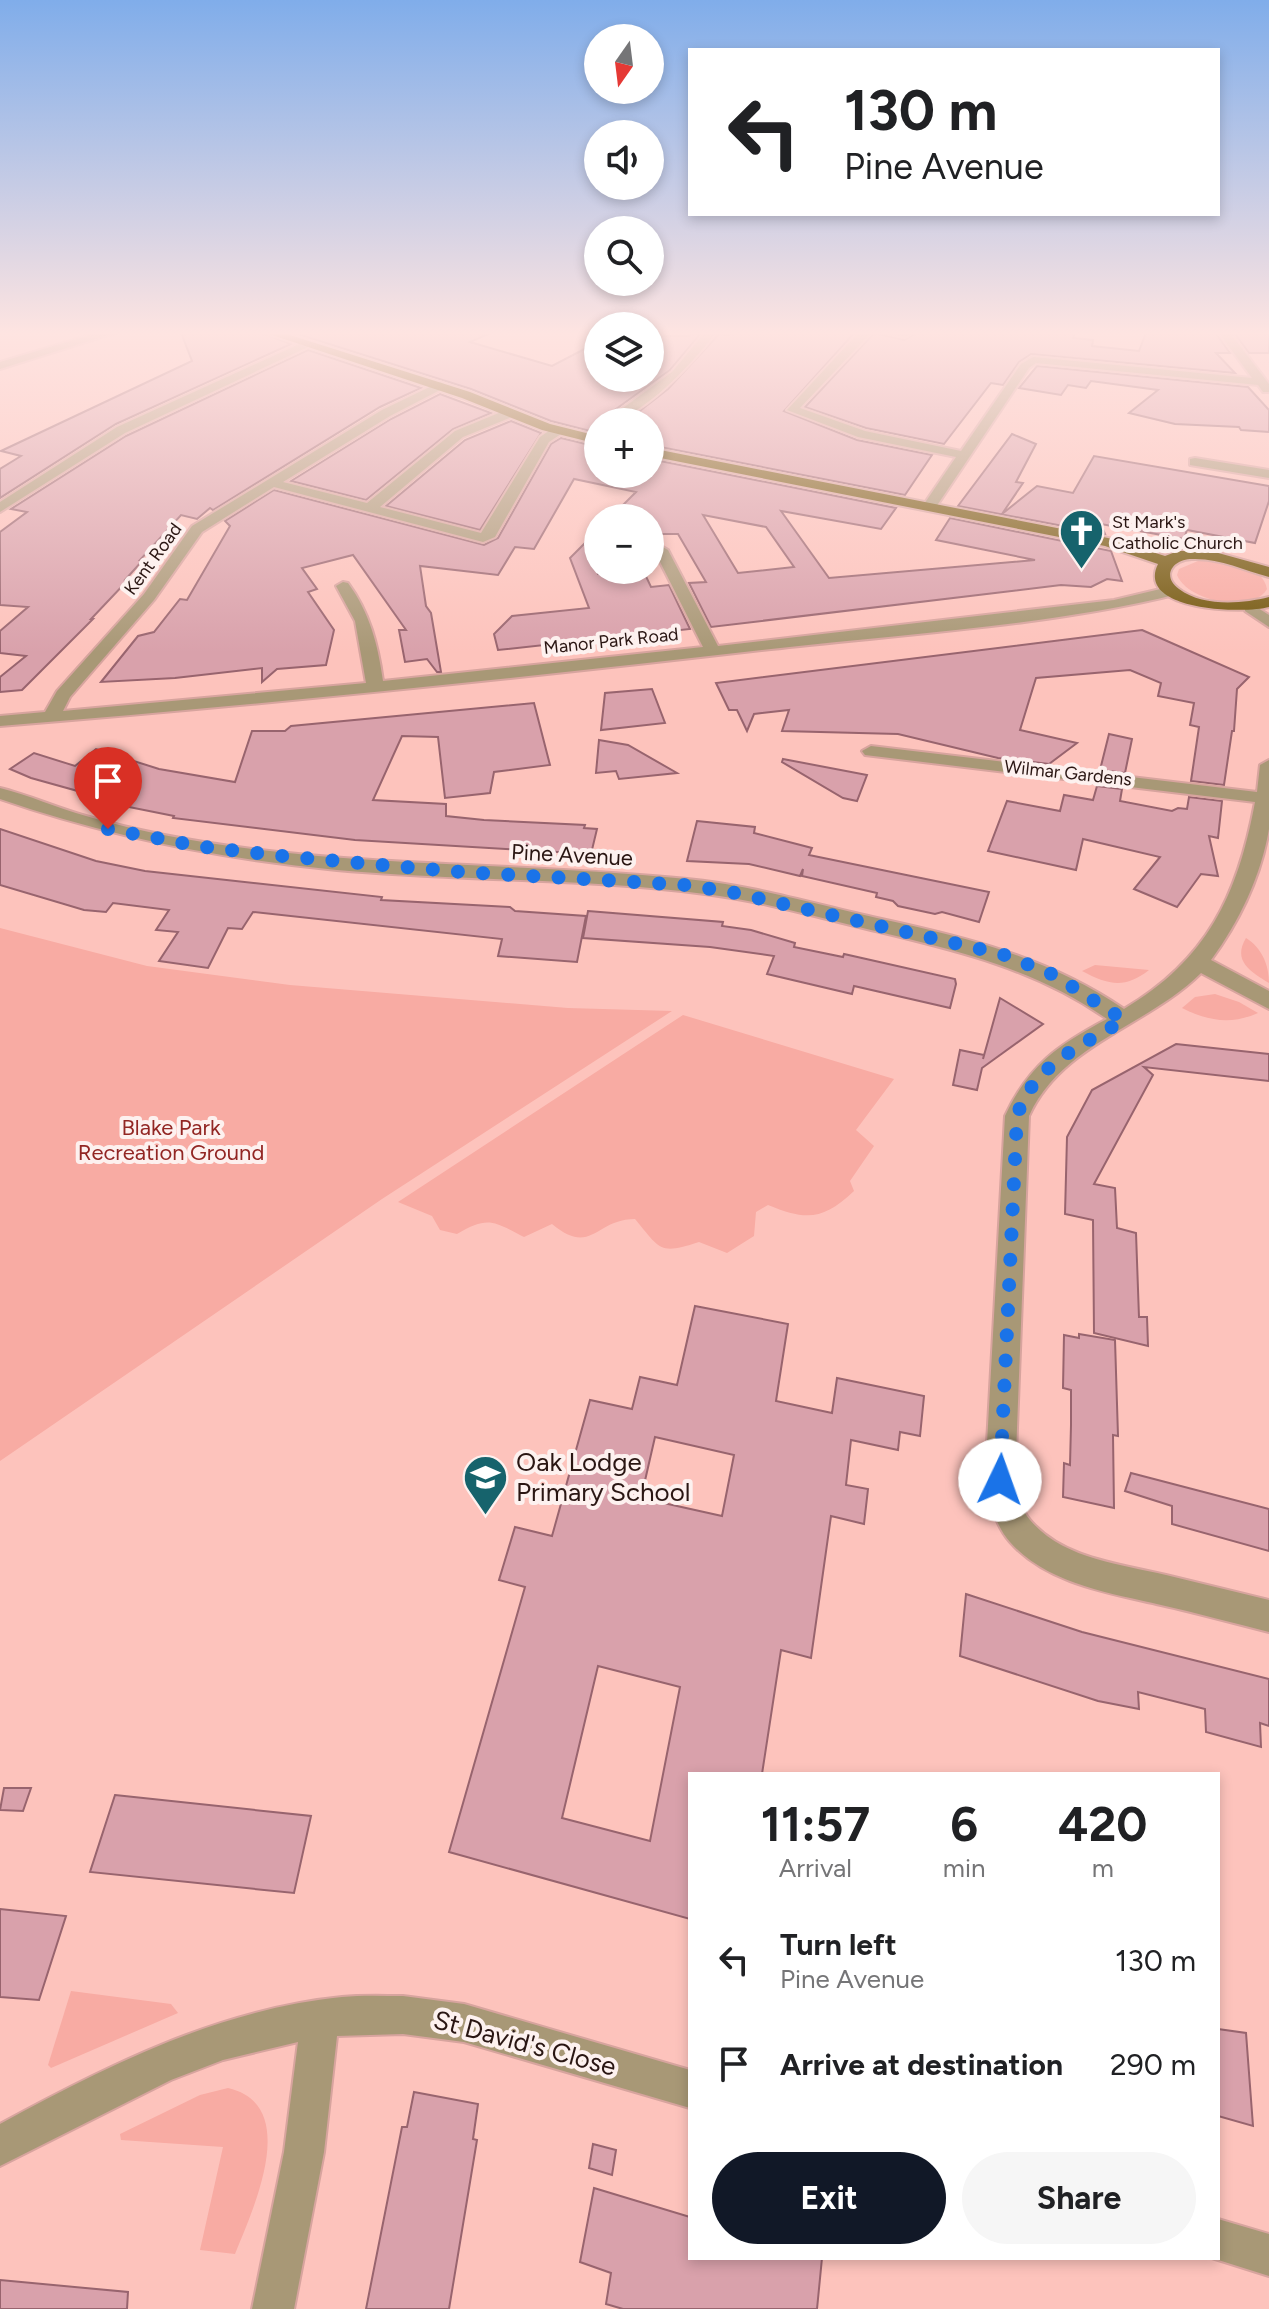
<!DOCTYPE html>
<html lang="en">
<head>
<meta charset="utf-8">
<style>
	body { margin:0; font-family:Figtree,sans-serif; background:#f6f6f6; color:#202124; height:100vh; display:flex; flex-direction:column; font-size:30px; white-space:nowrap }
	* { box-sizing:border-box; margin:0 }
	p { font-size:26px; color:#757577 }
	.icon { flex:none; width:44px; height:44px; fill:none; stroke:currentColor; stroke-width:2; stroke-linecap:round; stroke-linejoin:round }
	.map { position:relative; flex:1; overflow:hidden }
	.panel { position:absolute; left:688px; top:1772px; width:532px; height:488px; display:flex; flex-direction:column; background:#fff; border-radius:0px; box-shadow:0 4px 12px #0003 }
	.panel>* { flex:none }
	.guide { position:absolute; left:688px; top:48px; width:532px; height:168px; border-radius:0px; box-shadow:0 4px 12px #0003; background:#fff; color:#202124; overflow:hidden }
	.needle { width:52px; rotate:194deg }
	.tools { position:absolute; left:584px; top:24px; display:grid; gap:16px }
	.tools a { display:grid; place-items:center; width:80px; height:80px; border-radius:50%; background:#fff; box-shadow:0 4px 12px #0003; font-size:40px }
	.pin { position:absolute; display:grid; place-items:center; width:68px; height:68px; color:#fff; margin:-82px -34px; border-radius:50% 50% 50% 0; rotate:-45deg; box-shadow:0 0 8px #0007 }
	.pin .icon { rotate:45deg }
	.me { position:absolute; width:88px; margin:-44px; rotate:3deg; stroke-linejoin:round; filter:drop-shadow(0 0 6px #0008) }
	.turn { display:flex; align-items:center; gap:28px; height:168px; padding:0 24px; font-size:36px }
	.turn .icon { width:104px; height:104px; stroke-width:2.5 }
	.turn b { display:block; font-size:56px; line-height:68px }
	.eta { display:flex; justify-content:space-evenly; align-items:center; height:136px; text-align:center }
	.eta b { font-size:48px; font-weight:700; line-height:56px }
	.primary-button { display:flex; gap:16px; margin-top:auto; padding:16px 24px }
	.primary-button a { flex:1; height:92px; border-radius:48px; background:#111827; color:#fff; font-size:32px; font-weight:700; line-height:92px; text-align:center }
	.primary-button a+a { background:#f6f6f6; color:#202124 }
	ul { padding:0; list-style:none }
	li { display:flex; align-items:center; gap:24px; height:104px; padding:0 24px }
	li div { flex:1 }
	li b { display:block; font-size:30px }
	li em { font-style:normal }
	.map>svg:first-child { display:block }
	.green { fill:#f8aba3 }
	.building { fill:#d9a1ab; stroke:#98646e; stroke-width:2; fill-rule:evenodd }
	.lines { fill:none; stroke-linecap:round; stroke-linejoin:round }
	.minor-casing { stroke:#d7a49e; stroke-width:4 }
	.highway-casing { stroke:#d7a49e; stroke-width:4 }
	.minor { fill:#a89876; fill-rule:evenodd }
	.highway { fill:#705509; fill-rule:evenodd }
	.route { stroke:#1a73e8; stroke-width:14; stroke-dasharray:0 25.2 }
	.labels { text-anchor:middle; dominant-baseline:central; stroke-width:8; stroke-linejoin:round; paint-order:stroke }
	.far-poi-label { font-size:18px; fill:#2a1613; stroke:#fdf1ef; text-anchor:start }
	.far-street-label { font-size:18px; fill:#2a1613; stroke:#fdf1ef }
	.street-label { font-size:22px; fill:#2a1613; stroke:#fdf1ef }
	.park-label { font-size:22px; fill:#922623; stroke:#fdf1ef }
	.near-poi-label { font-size:26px; fill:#2a1613; stroke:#fdf1ef; text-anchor:start }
	.near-street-label { font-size:26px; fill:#2a1613; stroke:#fdf1ef }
</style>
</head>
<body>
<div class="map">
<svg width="1269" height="2309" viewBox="0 0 1269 2309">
	<rect width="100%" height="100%" fill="#fdc3bc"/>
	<!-- green -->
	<g class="green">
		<path d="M1198 561C1219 560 1262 562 1267 589 1252 615 1187 601 1177 575L1179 569Z"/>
		<path d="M0 928 147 966 290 985 568 1008 672 1011 382 1199 0 1461Z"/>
		<path d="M1246 938C1262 948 1269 965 1269 983 1251 972 1232 961 1246 938Z"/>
		<path d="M1095 965 1149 970C1125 989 1108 985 1082 971Z"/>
		<path d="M1215 994 1239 1002 1258 1013C1231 1025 1208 1021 1182 1008L1195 997Z"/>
		<path d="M683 1015 894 1079 856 1130 874 1146 850 1181 854 1191C823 1220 807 1221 768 1205L756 1212 754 1236 727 1253 699 1242C659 1255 661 1250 635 1219 595 1219 592 1257 552 1224L524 1237C493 1221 488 1216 457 1234L440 1230 432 1216 398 1202Z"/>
		<path d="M71 1991 171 2004 178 2013 51 2068 48 2065Z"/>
		<path d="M228 2088C302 2105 253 2209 235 2254L200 2250 223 2147 121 2140 120 2134 200 2095Z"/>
	</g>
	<!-- building -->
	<g class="building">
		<path d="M180 330H254L291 344 116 424 0 498V469L21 456 1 451 192 361Z"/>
		<path d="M285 330H497L470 342 552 366 598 342V378H650V347L654 343 663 336H689L694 331 702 332 670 370 598 422V433L551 421 471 389Z"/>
		<path d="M734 330H857L784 411 857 440 932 455 905 495 650 445V422H619L636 414 668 389 719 334 729 335Z"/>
		<path d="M909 330H1076L1073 338 1093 340 1092 346 1139 351 1147 330 1214 331 1230 353H1216L1235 373 1031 354 1019 362 1003 385 991 383 944 444 866 428 805 407 874 333 904 340 913 335Z"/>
		<path d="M1233 331 1269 332V353H1249Z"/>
		<path d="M308 350 421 388 380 407 213 510 210 508 197 519 181 515 140 560H143L125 580 127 581 91 619H93L22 690 0 692V677L26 656 0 653V631L28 607 0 605V532L27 512 11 509 126 436Z"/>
		<path d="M1037 366 1248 387 1269 410V432L1241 430 1239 427 1175 424 1129 413 1158 390 1091 381 1086 388 1068 385 1061 395 1019 388Z"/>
		<path d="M440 394 491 413 453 429 366 500 291 481 391 419Z"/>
		<path d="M511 421 541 433 480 530 386 506 465 440Z"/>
		<path d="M1012 434 1036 444 1016 482 1023 483 1002 514 1037 486 1073 493 1094 456 1269 486V501L1255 543 1187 530 1184 539 1101 524 1105 534 958 506Z"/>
		<path d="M561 438 598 447V474H650V459L896 508 881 529 781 511 829 578 1035 560 936 540 950 518 1111 551 1122 581 1107 579 1091 587 1061 585 711 627 689 583 706 582 678 534H650V518L615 513 636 492 574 479 534 549 515 547 498 575 420 566 426 606 431 613 441 672H437L427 659 405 662 399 630H406L353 555 302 568 317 589 308 592 334 630 326 665 277 669 262 682V668L175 678 101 682 138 636 154 632 180 599 187 600 230 526 225 521 274 490 484 545 498 538 551 444ZM703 515 766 527 794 567 738 573Z"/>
		<path d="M598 530V574L643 570 651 587 669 585 690 629 498 650 494 634 512 616 589 608 570 558Z"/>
		<path d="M1142 630 1249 677 1237 689 1234 731H1232L1224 785 1191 781 1199 727 1190 725 1194 703 1158 696 1161 683 1130 670 1036 678 1020 730 1077 743 1049 764 998 758 898 734 782 731 789 710 754 714 747 731 737 710H729L716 683Z"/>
		<path d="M652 689 665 723 601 730 605 693Z"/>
		<path d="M534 703 550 765 494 772 490 793 445 798 438 737 402 736 373 800 446 804V816L484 820 585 825 584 828 597 829 591 854 355 840 173 818 174 816 114 804 117 802 31 778 10 769 34 753 75 766 96 749 159 769 235 782 252 731H285L291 726Z"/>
		<path d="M1109 734 1132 739 1125 773 1100 770Z"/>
		<path d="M599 740 628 745 677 773 619 779 616 771 596 773Z"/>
		<path d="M783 759 867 775 857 801 843 798 782 762Z"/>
		<path d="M1097 786 1122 789 1120 801 1172 811 1178 808 1187 809 1189 797 1222 801 1218 838 1209 836 1218 876 1201 874 1177 907 1134 889 1160 857 1083 839 1076 870 988 851 1007 801 1060 811 1064 795 1093 800Z"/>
		<path d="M697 821 755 827 754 833 812 848 809 855 989 892 979 922 942 912 935 914 898 906 893 901 876 897 877 893 802 876 803 869 800 876 749 864 687 861Z"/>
		<path d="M0 829 96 861 145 871 382 897 381 900 510 907 515 911 586 916 577 962 498 956 502 939 253 912 242 929 228 928 208 968 159 961 178 932 156 930 169 910 113 903 106 912 84 910 0 885Z"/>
		<path d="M588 911 723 922 722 926 751 930 795 943 794 947 843 957 844 954 955 979 956 984 950 1008 854 986 852 994 767 974 774 956 710 947 583 938Z"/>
		<path d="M1000 998 1043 1024 982 1068 977 1090 953 1085 960 1050 984 1055 983 1059Z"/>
		<path d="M1176 1044 1269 1054V1081L1144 1067 1153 1075 1094 1184 1115 1188 1117 1228 1136 1233 1139 1317H1147L1148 1346 1094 1333 1093 1220 1065 1214 1067 1137 1092 1090Z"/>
		<path d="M695 1306 788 1324 776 1401 832 1413 837 1378 924 1396 920 1436 900 1432 898 1450 851 1440 846 1485 868 1489 864 1524 831 1516 811 1658 781 1650 762 1774H690V1919L449 1852 525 1587 499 1580 515 1527 552 1536 590 1400 632 1409 640 1377 677 1385ZM655 1437 734 1455 722 1516 641 1498ZM598 1666 680 1687 650 1841 562 1818Z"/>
		<path d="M1079 1334 1115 1340 1118 1436 1113 1435 1114 1508 1063 1497 1064 1463 1070 1465 1071 1425V1390L1063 1388 1064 1335 1079 1338Z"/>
		<path d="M1131 1473 1269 1509V1551L1172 1524V1506L1125 1491Z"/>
		<path d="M966 1594 1082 1632 1269 1679V1726L1260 1723 1261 1747 1206 1732 1205 1709 1138 1692 1139 1709 1098 1701 960 1656Z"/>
		<path d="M4 1788H31L23 1811 0 1810Z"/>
		<path d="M115 1795 311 1816 294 1893 90 1872Z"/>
		<path d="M0 1909 66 1916 39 2000 0 1997Z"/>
		<path d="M1218 2029 1246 2033 1253 2126 1218 2116Z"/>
		<path d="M414 2092 478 2104 473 2139 477 2140 449 2309H366L402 2127H407Z"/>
		<path d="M593 2144 616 2150 612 2175 589 2168Z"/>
		<path d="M594 2188 690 2217V2258H822L817 2309H623L606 2304 611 2273 580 2262Z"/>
		<path d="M0 2280 128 2292 127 2309H0Z"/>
	</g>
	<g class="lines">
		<defs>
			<g id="minor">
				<path d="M107 330H124L0 369V362Z"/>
				<path d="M707 330H718C696 359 640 422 604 422L672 372Z"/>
				<path d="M861 330H871V333L800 408 865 431 961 451 1021 364 1033 357 1252 378 1217 330H1228L1269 384V392H1263L1258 385 1036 363 1029 368 934 510 929 511 922 507 956 457 858 437 787 410Z"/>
				<path d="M872 330H901L910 334 905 337Z"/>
				<path d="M306 341 312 344 310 346 125 433 0 512V502L117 427Z"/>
				<path d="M440 382 444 384V388L390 416 283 482 367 503 455 431 506 410H514V416L463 437 380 507 481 533 540 437 553 428H561V434L549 442 495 537 483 542 274 487 202 532 154 600 70 697 63 711 366 683 355 621 336 586 343 582 348 583C370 613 378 645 383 681L703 647 654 550 661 546 668 550 718 646 1114 600 1173 586 1181 591 1178 594C1049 626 904 634 771 649 514 679 257 705 0 726V716L45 712 57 691 144 594 192 526 382 410Z"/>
				<path d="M1195 458 1269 470V478L1190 465V459Z"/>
				<path d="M1250 603 1269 615V627L1245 611V605Z"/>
				<path d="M871 746 1257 792 1260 765 1269 760C1269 782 1269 807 1269 829 1261 876 1239 922 1211 960L1269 991V1009L1201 973C1148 1026 1061 1044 1029 1116L1015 1480C1018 1494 1020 1508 1030 1520 1063 1559 1120 1564 1166 1575 1200 1583 1235 1592 1269 1600V1632C1233 1623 1197 1613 1161 1605 1110 1593 1047 1584 1010 1542 995 1525 990 1502 985 1480L1005 1116C1029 1065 1058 1045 1107 1019 1034 968 955 950 871 930 816 917 761 901 705 894 583 878 459 881 337 870 221 859 110 837 0 799V788C29 795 57 808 86 816 140 832 197 842 252 849 397 867 542 864 687 879 751 885 814 904 877 918 965 937 1048 957 1124 1009 1207 960 1238 895 1255 802L865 755 862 751Z"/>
				<path d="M403 1996 464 2004 690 2070V2108L464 2042 403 2034 337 2036 324 2152 294 2309H252L284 2152 298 2042 223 2060 171 2080 0 2166V2124C106 2066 220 2009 342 1997 362 1995 383 1996 403 1996Z"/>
				<path d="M1218 2219 1269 2234V2276L1212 2258H1218Z"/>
			</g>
			<g id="highway">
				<path d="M257 330H274L470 392 550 424 598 436V444L542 430 462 398Z"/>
				<path d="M650 448 1108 538 1165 556 1178 551H1211L1269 567V577C1243 570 1220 558 1192 559 1173 559 1161 576 1179 589 1203 607 1242 604 1269 597V607C1244 614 1135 611 1158 564L1105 546 650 456Z"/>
			</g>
		</defs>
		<!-- minor casing -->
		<use href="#minor" class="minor-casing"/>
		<!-- highway casing -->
		<use href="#highway" class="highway-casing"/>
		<!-- minor -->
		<use href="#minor" class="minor"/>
		<!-- highway -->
		<use href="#highway" class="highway"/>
	</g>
	<!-- sky -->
	<linearGradient id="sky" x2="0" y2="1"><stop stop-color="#80adea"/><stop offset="0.51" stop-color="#fee4e1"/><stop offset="1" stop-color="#fee4e1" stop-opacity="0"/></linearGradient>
	<rect width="1269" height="653" fill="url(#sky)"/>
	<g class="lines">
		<!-- route -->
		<path class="route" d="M108 829 204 847 292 857 462 872 686 885 735 893 1002 954 1054 975 1124 1020C1081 1046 1033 1065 1017 1116L1000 1480"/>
	</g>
	<!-- icons -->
	<defs>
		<symbol id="church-pin" viewBox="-11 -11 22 30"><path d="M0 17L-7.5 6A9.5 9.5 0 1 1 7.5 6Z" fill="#16636c" stroke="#fdf1ef"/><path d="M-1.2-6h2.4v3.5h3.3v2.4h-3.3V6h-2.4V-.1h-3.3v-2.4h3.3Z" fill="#fff"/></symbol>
		<symbol id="school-pin" viewBox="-11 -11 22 30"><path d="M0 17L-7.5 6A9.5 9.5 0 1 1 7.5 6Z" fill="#16636c" stroke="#fdf1ef"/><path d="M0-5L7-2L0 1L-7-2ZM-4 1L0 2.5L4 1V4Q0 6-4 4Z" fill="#fff"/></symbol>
	</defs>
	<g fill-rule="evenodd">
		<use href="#church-pin" x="1056" y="506" width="51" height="69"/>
		<use href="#school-pin" x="460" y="1452" width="51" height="69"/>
	</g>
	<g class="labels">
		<!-- far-poi labels -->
		<g class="far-poi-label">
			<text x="1112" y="522">St Mark's<tspan x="1112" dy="21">Catholic Church</tspan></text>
		</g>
		<!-- far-street labels -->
		<g class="far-street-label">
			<text transform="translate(153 559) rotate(-54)">Kent Road</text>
			<text transform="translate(611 641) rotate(-6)">Manor Park Road</text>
			<text transform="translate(1068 773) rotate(6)">Wilmar Gardens</text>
		</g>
		<!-- street labels -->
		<g class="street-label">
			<text transform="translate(572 855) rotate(3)">Pine Avenue</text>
		</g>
		<!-- park labels -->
		<g class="park-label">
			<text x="171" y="1127">Blake Park<tspan x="171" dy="25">Recreation Ground</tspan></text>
		</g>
		<!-- near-poi labels -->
		<g class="near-poi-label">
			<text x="516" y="1462">Oak Lodge<tspan x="516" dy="30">Primary School</tspan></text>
		</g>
		<!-- near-street labels -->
		<g class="near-street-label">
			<text transform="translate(525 2043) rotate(15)">St David's Close</text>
		</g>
	</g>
</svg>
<div class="tools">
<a><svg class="needle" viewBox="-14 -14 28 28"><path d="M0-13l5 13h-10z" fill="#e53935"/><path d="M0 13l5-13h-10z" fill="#757577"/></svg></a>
<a><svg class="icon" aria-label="sound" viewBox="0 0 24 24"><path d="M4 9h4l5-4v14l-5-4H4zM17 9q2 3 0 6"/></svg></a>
<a><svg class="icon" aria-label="search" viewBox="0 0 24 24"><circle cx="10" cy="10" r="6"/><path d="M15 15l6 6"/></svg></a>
<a><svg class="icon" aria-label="layers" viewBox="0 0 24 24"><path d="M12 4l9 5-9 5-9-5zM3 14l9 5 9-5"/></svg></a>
<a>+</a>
<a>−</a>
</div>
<div class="pin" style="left:108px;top:829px;background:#d93025"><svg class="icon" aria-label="arrive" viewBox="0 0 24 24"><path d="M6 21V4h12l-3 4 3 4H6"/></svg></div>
<svg class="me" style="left:1000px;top:1480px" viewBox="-20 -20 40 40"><circle r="19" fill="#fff"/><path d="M0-13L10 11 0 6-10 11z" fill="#1a73e8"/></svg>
<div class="guide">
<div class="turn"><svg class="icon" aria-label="left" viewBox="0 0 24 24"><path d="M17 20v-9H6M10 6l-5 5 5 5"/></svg><div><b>130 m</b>Pine Avenue</div></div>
</div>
<section class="panel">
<div class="eta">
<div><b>11:57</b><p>Arrival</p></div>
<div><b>6</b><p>min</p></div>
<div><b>420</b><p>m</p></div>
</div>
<ul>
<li><svg class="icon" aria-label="left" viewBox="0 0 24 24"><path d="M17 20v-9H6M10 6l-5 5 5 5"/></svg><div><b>Turn left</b><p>Pine Avenue</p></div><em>130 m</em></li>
<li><svg class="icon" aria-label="arrive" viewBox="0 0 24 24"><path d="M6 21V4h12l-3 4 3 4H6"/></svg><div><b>Arrive at destination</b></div><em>290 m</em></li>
</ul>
<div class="primary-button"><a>Exit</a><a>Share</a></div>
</section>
</div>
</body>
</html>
